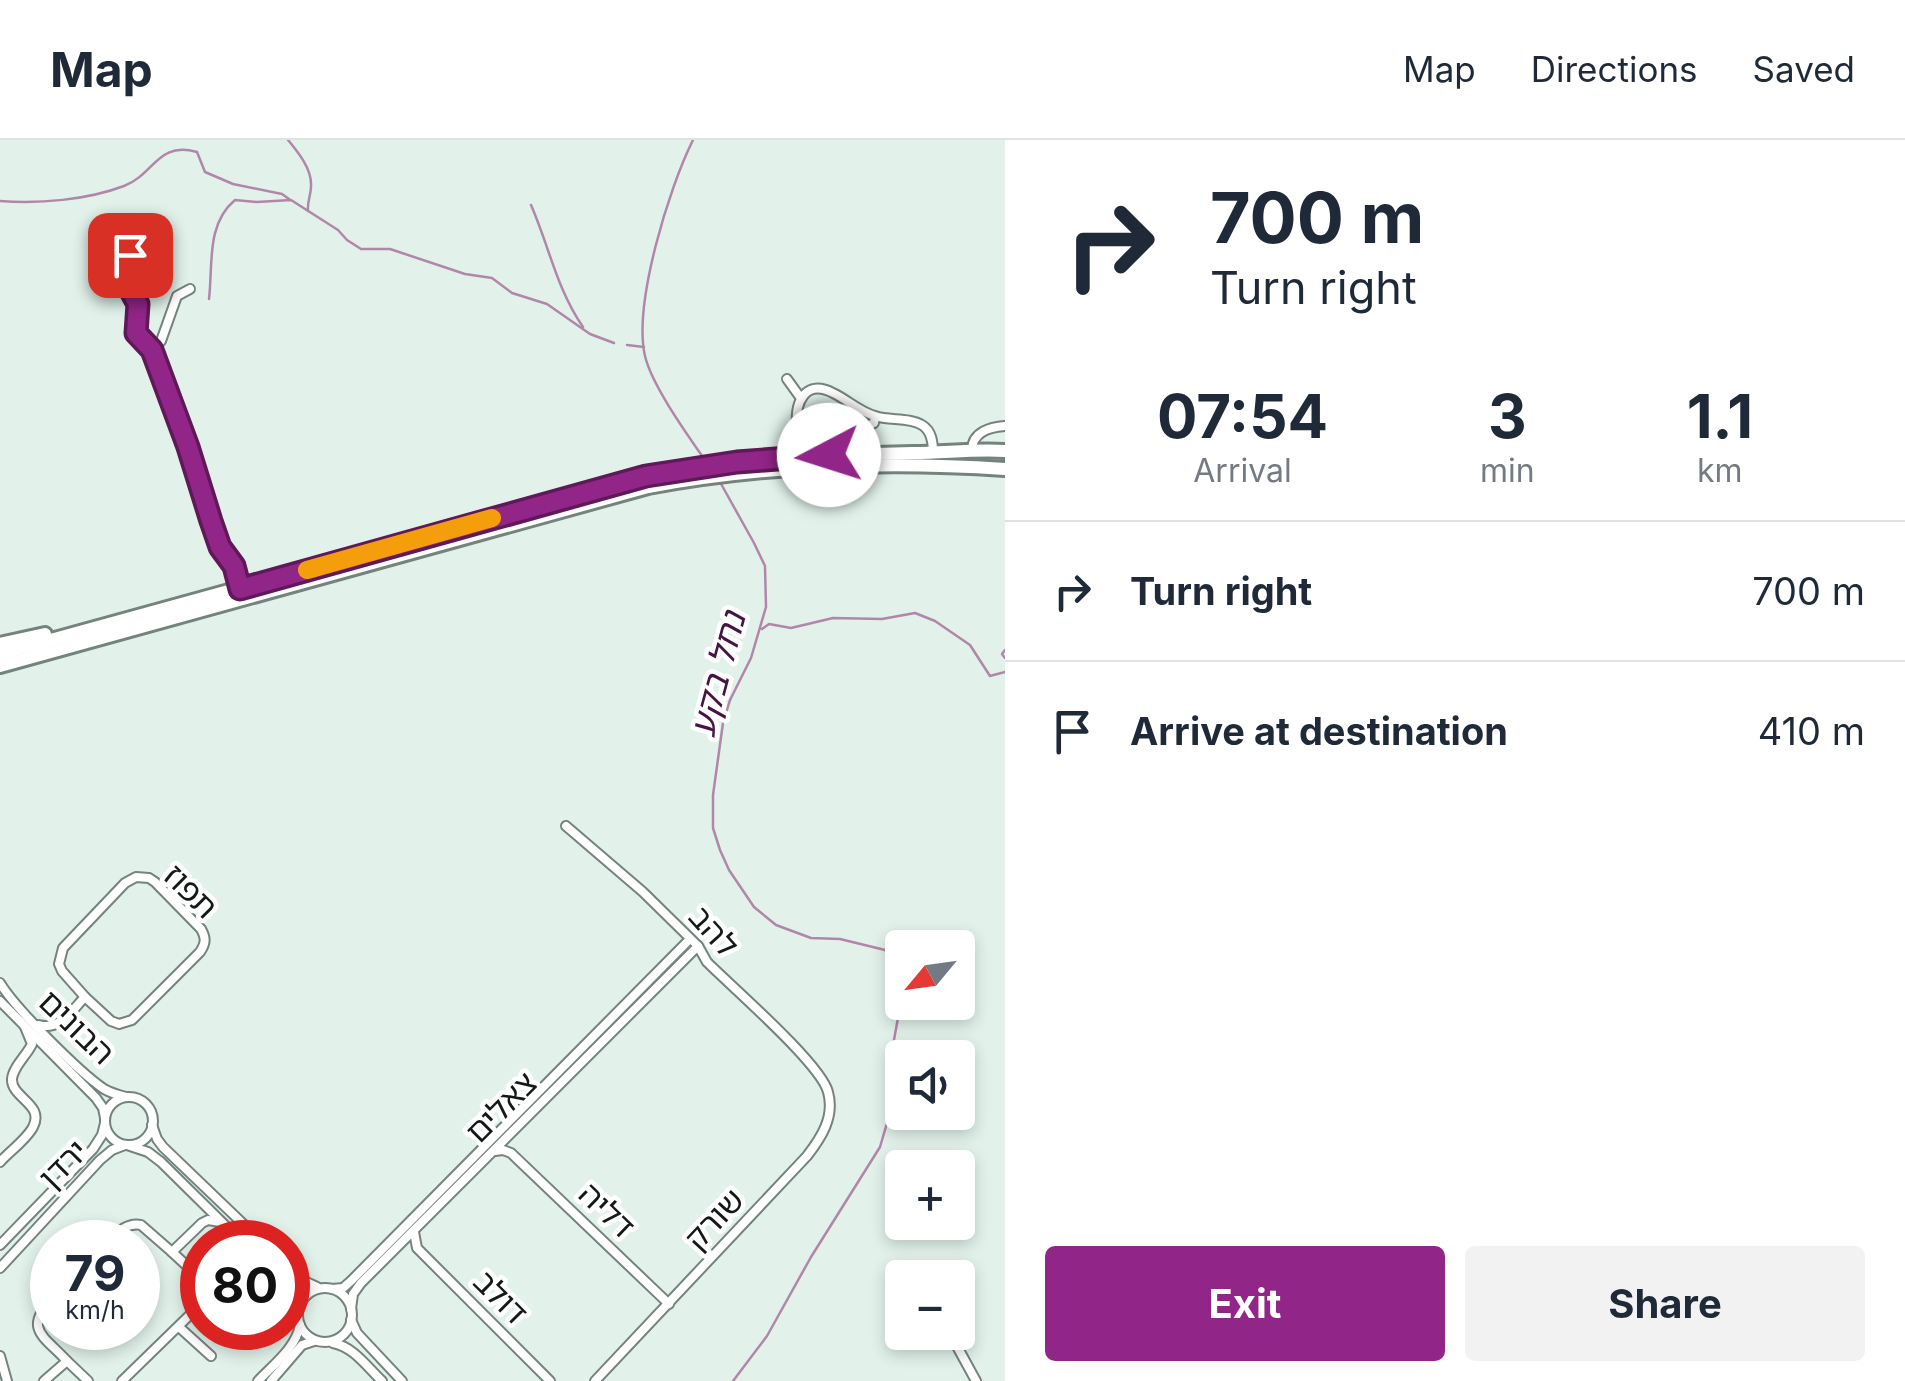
<!DOCTYPE html>
<html lang="en">
<head>
<meta charset="utf-8">
<style>
	body { margin:0; font-family:Inter,"Noto Sans Hebrew",sans-serif; background:#f2f2f3; color:#1f2937; height:100vh; display:flex; flex-direction:column; font-size:38px; white-space:nowrap }
	* { box-sizing:border-box; margin:0 }
	p { font-size:32px; color:#747a83 }
	.icon { flex:none; width:55px; height:55px; fill:none; stroke:currentColor; stroke-width:2; stroke-linecap:round; stroke-linejoin:round }
	.map { position:relative; flex:1; overflow:hidden }
	.panel { display:flex; flex-direction:column; background:#fff; width:900px }
	.panel>* { flex:none }
	.hud { background:#fff; color:#1f2937; overflow:hidden }
	.needle { width:65px; rotate:241deg }
	.tools { position:absolute; left:885px; top:790px; display:grid; gap:20px }
	.tools a { display:grid; place-items:center; width:90px; height:90px; border-radius:10px; background:#fff; box-shadow:0 5px 15px #0003; font-size:50px }
	.speed { position:absolute; left:30px; top:1080px; display:flex; gap:20px; font-size:50px; font-weight:700; text-align:center }
	.speed>* { display:grid; place-content:center; width:130px; height:130px; border-radius:50%; background:#fff; box-shadow:0 5px 15px #0003; line-height:1 }
	.speed small { font-size:25px; font-weight:400 }
	.speed .limit { border:15px solid #d22; background:#fff; color:#111 }
	.pin { position:absolute; display:grid; place-items:center; width:85px; height:85px; color:#fff; margin:-42px; border-radius:20px; box-shadow:0 5px 15px #0006 }
	.me { position:absolute; width:110px; margin:-55px; rotate:265deg; stroke-linejoin:round; filter:drop-shadow(0 0 8px #0008) }
	.turn { display:flex; align-items:center; gap:35px; height:210px; padding:0 40px; font-size:45px }
	.turn .icon { width:130px; height:130px; stroke-width:2.5 }
	.turn b { display:block; font-size:70px; line-height:85px }
	.eta { display:flex; justify-content:space-evenly; align-items:center; height:170px; text-align:center }
	.eta b { font-size:60px; font-weight:700; line-height:70px }
	.button { display:flex; gap:20px; margin-top:auto; padding:20px 40px }
	.button a { flex:1; height:115px; border-radius:10px; background:#922588; color:#fff; font-size:40px; font-weight:700; line-height:115px; text-align:center }
	.button a+a { background:#f2f2f3; color:#1f2937 }
	ul { padding:0; list-style:none }
	li { display:flex; align-items:center; gap:30px; height:140px; padding:0 40px; border-top:2px solid #e0e1e3 }
	li div { flex:1 }
	li b { display:block; font-size:38px }
	li em { font-style:normal }
	header { display:flex; align-items:center; gap:60px; box-sizing:border-box; height:140px; padding:0 50px; background:#fff; border-bottom:2px solid #e0e1e3 }
	header strong { font-size:48px }
	nav { display:flex; gap:55px; margin-inline-start:auto; font-size:35px }
	main { display:flex; flex:1; min-height:0 }
	.map>svg:first-child { display:block }
	.lines { fill:none; stroke-linecap:round; stroke-linejoin:round }
	.stream { stroke:#b087a9; stroke-width:2.5 }
	.minor-casing { stroke:#75837d; stroke-width:12 }
	.highway-casing { stroke:#75837d; stroke-width:18 }
	.minor { stroke:#fff; stroke-width:8 }
	.highway { stroke:#fff; stroke-width:12 }
	.route-casing { stroke:#5f1858; stroke-width:25 }
	.route { stroke:#922588; stroke-width:18 }
	.slow { stroke:#f59e0b; stroke-width:18 }
	.labels { text-anchor:middle; dominant-baseline:central; stroke-width:9; stroke-linejoin:round; paint-order:stroke }
	.street-label { font-size:32px; fill:#131916; stroke:#fff }
	.water-label { font-size:35px; font-style:italic; fill:#461441; stroke:#fff }
</style>
</head>
<body>
<header>
<strong>Map</strong>
<nav><a>Map</a><a>Directions</a><a>Saved</a></nav>
</header>
<main>
<div class="map">
<svg width="1005" height="1241" viewBox="0 0 1005 1241">
	<rect width="100%" height="100%" fill="#e2f2eb"/>
	<g class="lines">
		<!-- stream -->
		<g class="stream">
			<path d="M288 0C298 12 312 29 311 46 311 55 307 62 308 71"/>
			<path d="M693 0C669 48 633 164 645 216 652 246 689 297 707 323"/>
			<path d="M0 61C39 64 87 60 124 46 155 34 157 1 197 12L205 32 233 44 282 54 289 59"/>
			<path d="M531 65C549 106 557 150 583 187"/>
			<path d="M209 159C213 125 206 84 235 60L257 62 291 60 338 90 347 100 361 109H390L465 134 492 138 512 153 547 164 590 194 614 203"/>
			<path d="M627 205 644 207"/>
			<path d="M720 342 754 403 765 426 766 467 751 518 730 560 723 583 713 655V688L720 710 729 730 754 767 776 785 811 798 840 799 885 810 902 825"/>
			<path d="M762 489 769 484 791 488 833 478 882 479 915 473 935 481 970 505 990 536 1005 532"/>
			<path d="M1005 510 1002 514 1005 518"/>
			<path d="M733 1241 767 1196 811 1117 880 1007 887 983 889 927 898 878 903 862"/>
		</g>
		<defs>
			<g id="minor">
				<path d="M110 108 130 115 127 135 132 153 139 164 136 193 152 210 167 248 211 381 220 407 234 426 239 449"/>
				<path d="M152 210 161 201 177 156 190 149"/>
				<path d="M787 239 800 257"/>
				<path d="M875 276 874 283C855 294 817 292 797 285 795 261 806 239 833 253 848 260 858 271 875 276 889 281 909 277 922 285 932 291 933 303 933 313"/>
				<path d="M972 309C973 292 990 287 1005 286"/>
				<path d="M566 686 643 752 698 806 707 822C732 847 821 924 828 952 835 977 821 998 807 1016L595 1241"/>
				<path d="M136 737 149 738 155 742 201 789C206 798 206 803 200 812L132 880 119 884 111 881 85 857 62 831 59 824 63 808 125 743Z"/>
				<path d="M0 843C15 868 79 932 104 949 111 953 118 955 126 957"/>
				<path d="M0 861 96 958 103 968 105 978"/>
				<path d="M39 885C60 891 72 870 85 857"/>
				<circle cx="129" cy="981" r="24"/>
				<path d="M152 985 157 999 163 1007 262 1102"/>
				<path d="M127 1005 148 1012 161 1022 242 1102"/>
				<path d="M495 1011 503 1010 511 1013 669 1164"/>
				<path d="M0 1022C10 1011 27 999 33 987 45 964 11 958 12 939 13 927 27 915 32 904L25 887"/>
				<path d="M414 1092 417 1108 550 1241"/>
				<path d="M108 1102C117 1093 127 1082 141 1085L172 1112"/>
				<path d="M0 1105 93 1009 102 995 105 983"/>
				<path d="M0 1128 100 1020 112 1010 125 1005"/>
				<path d="M288 1128 304 1141 317 1147"/>
				<path d="M202 1144 201 1139 172 1112 202 1083 208 1080 220 1082"/>
				<path d="M288 1148 299 1166"/>
				<circle cx="325" cy="1175" r="27"/>
				<path d="M332 1149 343 1148 351 1141 690 799"/>
				<path d="M351 1169 353 1154 361 1143 698 806"/>
				<path d="M351 1180 357 1193 402 1241"/>
				<path d="M179 1187 211 1216"/>
				<path d="M953 1199 976 1241"/>
				<path d="M333 1203C354 1207 367 1227 382 1241"/>
				<path d="M0 1216 7 1241"/>
				<path d="M67 1221 88 1241"/>
				<path d="M44 1241 67 1221C44 1196 23 1189 52 1159"/>
				<path d="M122 1241 200 1165 202 1161"/>
				<path d="M258 1241C273 1225 296 1208 300 1185"/>
				<path d="M271 1241 302 1205 314 1201"/>
			</g>
			<g id="highway">
				<path d="M0 504 45 494"/>
				<path d="M0 514 646 336C734 320 823 315 913 313 944 313 974 309 1005 311"/>
				<path d="M0 526 648 347C766 325 885 321 1005 329"/>
			</g>
		</defs>
		<!-- minor casing -->
		<use href="#minor" class="minor-casing"/>
		<!-- highway casing -->
		<use href="#highway" class="highway-casing"/>
		<!-- minor -->
		<use href="#minor" class="minor"/>
		<!-- highway -->
		<use href="#highway" class="highway"/>
	</g>
	<g class="lines">
		<defs>
			<path id="route" d="M130 115 126 135 132 153 138 164 136 193 152 210 188 307 211 381 220 407 234 426 240 449 646 336 737 322 829 315"/>
		</defs>
		<!-- route casing -->
		<use href="#route" class="route-casing"/>
		<!-- route -->
		<use href="#route" class="route"/>
		<!-- slow -->
		<path class="slow" d="M307 430 492 378"/>
	</g>
	<g class="labels">
		<!-- street labels -->
		<g class="street-label">
			<text transform="translate(191 751) rotate(45)">תפוז</text>
			<text transform="translate(714 791) rotate(48)">להב</text>
			<text transform="translate(77 887) rotate(44)">הבונים</text>
			<text transform="translate(501 967) rotate(-45)">צאלים</text>
			<text transform="translate(63 1024) rotate(-45)">ירדן</text>
			<text transform="translate(607 1070) rotate(44)">דליה</text>
			<text transform="translate(714 1079) rotate(-47)">שורק</text>
			<text transform="translate(501 1157) rotate(45)">דולב</text>
		</g>
		<!-- water labels -->
		<g class="water-label">
			<text transform="translate(717 534) rotate(-75)">נחל בקע</text>
		</g>
	</g>
</svg>
<div class="tools">
<a><svg class="needle" viewBox="-14 -14 28 28"><path d="M0-13l5 13h-10z" fill="#e53935"/><path d="M0 13l5-13h-10z" fill="#747a83"/></svg></a>
<a><svg class="icon" aria-label="sound" viewBox="0 0 24 24"><path d="M4 9h4l5-4v14l-5-4H4zM17 9q2 3 0 6"/></svg></a>
<a>+</a>
<a>−</a>
</div>
<div class="speed"><div>79<small>km/h</small></div><div class="limit">80</div></div>
<div class="pin" style="left:130px;top:115px;background:#d93025"><svg class="icon" aria-label="arrive" viewBox="0 0 24 24"><path d="M6 21V4h12l-3 4 3 4H6"/></svg></div>
<svg class="me" style="left:829px;top:315px" viewBox="-20 -20 40 40"><circle r="19" fill="#fff"/><path d="M0-13L10 11 0 6-10 11z" fill="#922588"/></svg>
</div>
<section class="panel">
<div class="hud">
<div class="turn"><svg class="icon" aria-label="right" viewBox="0 0 24 24"><path d="M7 20v-9h11M14 6l5 5-5 5"/></svg><div><b>700 m</b>Turn right</div></div>
</div>
<div class="eta">
<div><b>07:54</b><p>Arrival</p></div>
<div><b>3</b><p>min</p></div>
<div><b>1.1</b><p>km</p></div>
</div>
<ul>
<li><svg class="icon" aria-label="right" viewBox="0 0 24 24"><path d="M7 20v-9h11M14 6l5 5-5 5"/></svg><div><b>Turn right</b></div><em>700 m</em></li>
<li><svg class="icon" aria-label="arrive" viewBox="0 0 24 24"><path d="M6 21V4h12l-3 4 3 4H6"/></svg><div><b>Arrive at destination</b></div><em>410 m</em></li>
</ul>
<div class="button"><a>Exit</a><a>Share</a></div>
</section>
</main>
</body>
</html>
